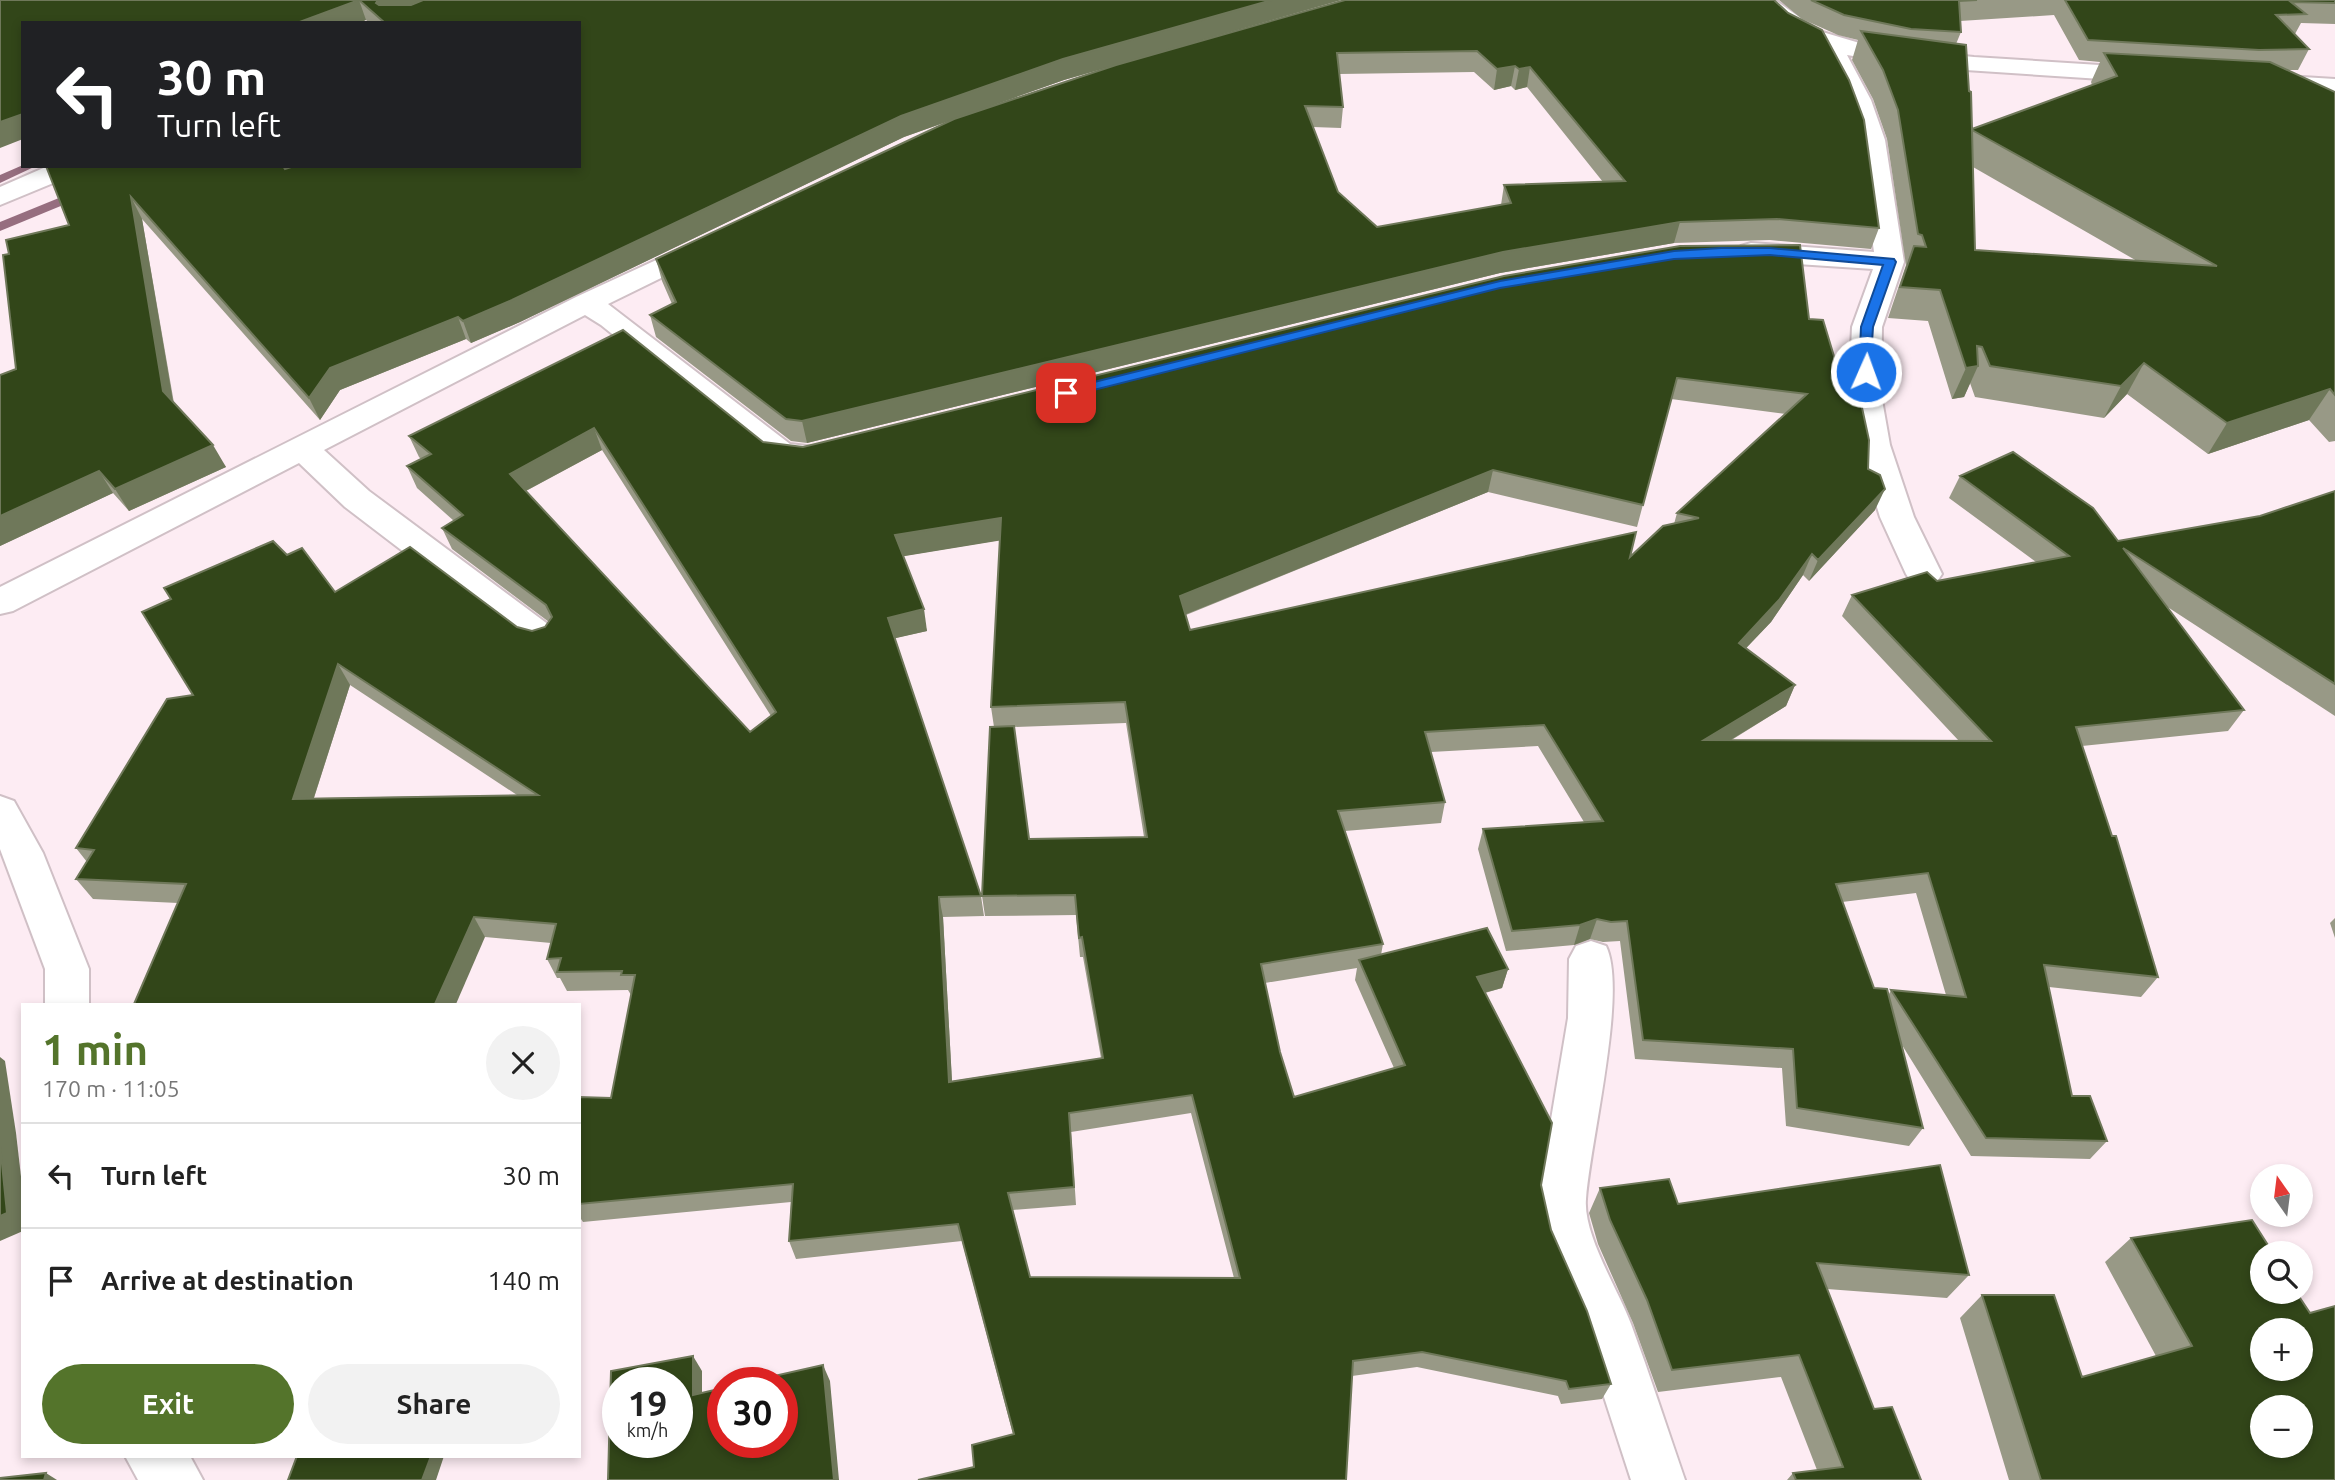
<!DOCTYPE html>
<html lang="en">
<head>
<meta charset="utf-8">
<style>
	body { margin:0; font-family:Ubuntu,sans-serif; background:#f2f2f2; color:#222; height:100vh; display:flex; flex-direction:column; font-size:26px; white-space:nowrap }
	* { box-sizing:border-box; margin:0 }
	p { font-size:23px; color:#767676 }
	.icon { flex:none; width:38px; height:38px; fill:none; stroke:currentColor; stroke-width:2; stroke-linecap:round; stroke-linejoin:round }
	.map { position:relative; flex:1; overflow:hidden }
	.side { position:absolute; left:21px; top:1003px; width:560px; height:455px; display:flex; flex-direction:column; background:#fff; border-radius:0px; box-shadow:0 4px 10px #0003 }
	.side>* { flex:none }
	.guide { position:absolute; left:21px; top:21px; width:560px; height:147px; border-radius:0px; box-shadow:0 4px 10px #0003; background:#202124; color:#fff; overflow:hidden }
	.needle { width:46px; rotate:346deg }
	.buttons { position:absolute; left:2250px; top:1164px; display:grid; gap:14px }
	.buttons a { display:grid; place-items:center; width:63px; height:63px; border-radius:50%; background:#fff; box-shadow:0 4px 10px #0003; font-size:35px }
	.speed { position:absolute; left:602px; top:1367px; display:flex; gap:14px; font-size:35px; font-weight:700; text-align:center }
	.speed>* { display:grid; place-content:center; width:91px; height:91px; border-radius:50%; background:#fff; box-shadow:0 4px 10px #0003; line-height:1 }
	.speed small { font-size:18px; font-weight:400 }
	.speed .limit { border:10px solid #d22; background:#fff; color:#111 }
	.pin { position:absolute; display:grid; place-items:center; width:60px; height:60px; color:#fff; margin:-30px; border-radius:14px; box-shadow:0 4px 10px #0006 }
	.me { position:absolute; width:77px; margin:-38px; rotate:2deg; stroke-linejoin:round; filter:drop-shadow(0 0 5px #0008) }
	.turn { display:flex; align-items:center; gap:24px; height:147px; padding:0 21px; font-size:32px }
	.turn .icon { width:91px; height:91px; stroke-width:2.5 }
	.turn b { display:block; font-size:49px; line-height:60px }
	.round { display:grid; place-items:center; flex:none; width:74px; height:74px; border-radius:37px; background:#f2f2f2 }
	.head { display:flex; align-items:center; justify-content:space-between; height:119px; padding:0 21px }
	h1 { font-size:42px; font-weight:600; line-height:52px; color:#54742b }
	.action { display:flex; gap:14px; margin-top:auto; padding:14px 21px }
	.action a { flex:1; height:80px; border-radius:42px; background:#54742b; color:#fff; font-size:28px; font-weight:600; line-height:80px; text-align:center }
	.action a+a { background:#f2f2f2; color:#222 }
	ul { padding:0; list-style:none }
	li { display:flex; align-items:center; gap:21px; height:105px; padding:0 21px; border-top:2px solid #e0e0e0 }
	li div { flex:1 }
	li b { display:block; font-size:26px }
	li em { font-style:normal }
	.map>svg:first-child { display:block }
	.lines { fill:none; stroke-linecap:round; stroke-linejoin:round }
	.stream { fill:#966e7f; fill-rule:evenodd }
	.street-casing { stroke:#d0c0c6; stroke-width:4 }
	.secondary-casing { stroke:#d0c0c6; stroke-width:4 }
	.street { fill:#fff; fill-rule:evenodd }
	.secondary { fill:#fff; fill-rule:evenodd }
	.wall { fill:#989986; fill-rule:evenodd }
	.shaded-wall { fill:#6f785a }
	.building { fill:#324619; stroke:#6f785a; stroke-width:2; fill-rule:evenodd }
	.route { fill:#1a73e8; stroke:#114b97; stroke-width:2 }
</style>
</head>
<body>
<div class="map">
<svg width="2335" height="1480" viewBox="0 0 2335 1480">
	<rect width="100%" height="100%" fill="#fdecf3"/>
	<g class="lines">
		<!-- stream -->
		<g class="stream">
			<path d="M23 165 36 166 0 183V175Z"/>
			<path d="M81 189 87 193 85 196 0 231V222Z"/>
		</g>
		<defs>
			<g id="street">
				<path d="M1750 0H1775L1819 31 1873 47 1974 57 2147 68 2156 70 2159 75 2156 80 2147 82 1920 67 1847 55 1871 100 1885 140 1904 262 1882 327 1881 394 1890 445 1914 517 1942 574 1936 583 1924 586 1912 583 1906 574 1880 517 1858 445 1849 394 1852 327 1873 269 1751 261 1741 258 1737 252 1741 246 1751 243 1874 252 1859 140 1845 100 1818 47 1784 31Z"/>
				<path d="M2270 75 2335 79V93L2261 87 2258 82 2261 77Z"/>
				<path d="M704 238 714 240 718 246 714 252 608 304 790 444 823 448 827 455 823 462 811 465 770 461 601 325 585 315 324 450 369 491 553 628 558 637 553 646 540 650 527 646 345 507 299 463 13 611 0 614V587L576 297Z"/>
				<path d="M0 796 14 801 43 853 89 969V1004H45V969L0 849Z"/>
				<path d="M1591 941 1606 946C1628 991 1590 1142 1586 1199 1583 1235 1618 1289 1631 1324 1650 1375 1667 1428 1685 1480H1631L1581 1326 1546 1247 1537 1203 1568 1018 1569 959 1576 946Z"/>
				<path d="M125 1456H190L203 1480H138Z"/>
			</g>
			<path id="secondary" d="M48 166H84L80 172 0 205V187Z"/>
		</defs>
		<!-- street casing -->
		<use href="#street" class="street-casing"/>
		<!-- secondary casing -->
		<use href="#secondary" class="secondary-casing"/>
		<!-- street -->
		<use href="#street" class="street"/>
		<!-- secondary -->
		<use href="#secondary" class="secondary"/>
	</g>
	<!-- wall -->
	<g class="wall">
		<path d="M0 0H1341L1064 80 904 137 520 322 471 343 466 339 340 390 320 420 142 219 174 403 226 467 129 511 113 493 0 546V375L16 369 9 254 69 225 46 166 285 169 579 166V23H369L366 20 23 23Z"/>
		<path d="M1345 0H1774L1879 228 1871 249 1770 240 1674 243 1500 273 807 443 791 441 656 337 650 315 672 304 662 281 656 259ZM1474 72 1494 90 1511 86 1515 90 1527 87 1603 182 1504 185 1501 205 1377 227 1338 192 1313 127 1341 128 1343 107 1339 74Z"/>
		<path d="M1779 0H2335V24L2301 23 2295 34H2294L2309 49 2298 70H2287L2335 92V441L2329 442 2309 420 2208 454 2127 394 2104 418 1975 397 1970 383 1964 397 1952 399 1928 321 1888 318 1906 265 1887 139 1873 99 1852 60 1858 40 1838 35 1802 19ZM2054 15 2079 60 2100 62 2091 82 2092 85 1972 129 1956 44 1961 32 1960 21ZM1973 167 2137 261 1975 250Z"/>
		<path d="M1809 319 1868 469 1875 510 1809 581 1803 575 1771 622 1746 648 1795 685 1786 706 1730 741H1959L1842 616 1852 595 1937 581 2036 562 1949 498 1960 476 2118 541 2260 516 2335 491V716L2166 606 2244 710 2228 731 2082 746 2158 977 2141 997 2049 987 2072 1096 2107 1141 2090 1159 1971 1156 1902 1045 1923 1128 1909 1146 1786 1126 1782 1068 1635 1059 1620 941 1603 942 1590 939 1574 945 1506 951 1478 849 1483 829 1584 822 1538 746 1431 752 1445 802 1441 823 1345 831 1383 944 1381 955 1508 969 1502 988 1485 993 1541 1185 1551 1230 1611 1384 1602 1399 1561 1404 1558 1396 1417 1367 1352 1376 974 1467 1013 1434 962 1241 796 1259 789 1241 791 1202 583 1222 579 1216V1097L611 1098 631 995 628 990 567 991 560 978H557L547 959 551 943 485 937 178 903 93 899 76 879 87 862 76 848 193 695 287 555 335 592 517 627 532 631 545 627 549 622 452 549 442 528 454 521 417 488 407 466 421 459 419 457 409 436 623 330 763 442 803 447ZM1671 399 1786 414 1677 513 1674 524 1630 557 1190 630 1186 615 1488 492 1637 527ZM602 450 771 716 750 732 526 491ZM1000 540 991 707 994 727 982 896 985 916 1076 915 1080 957H1083L1101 1058 952 1081 943 917 984 916 981 896 895 638 927 631 903 556ZM350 685 517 795 314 798ZM1126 723 1144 837 1029 839 1014 727ZM1916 893 1946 995 1891 990 1889 994 1874 988 1842 902ZM1357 968 1355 980 1394 1068 1294 1097 1280 1052 1265 983ZM1191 1113 1234 1278 1030 1277 1013 1210 1076 1205 1071 1132Z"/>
		<path d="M2335 918V938L2330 923Z"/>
		<path d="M1600 1188 1678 1204 1969 1275 1947 1298 1827 1289 1874 1409 1921 1480H1787L1793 1473 1817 1470 1781 1377 1658 1392 1633 1323 1598 1244 1589 1213Z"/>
		<path d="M2131 1238 2310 1313 2335 1480H2009L1960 1318 1982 1295 2082 1377 2156 1356 2105 1262Z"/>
	</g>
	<!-- shaded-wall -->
	<g class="shaded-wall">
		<path d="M359 0 366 20 360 23H297Z"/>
		<path d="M378 0H424L389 16 376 3Z"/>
		<path d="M1272 0H1341L1064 80 904 137 520 322 471 343 463 321 901 116 1063 59Z"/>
		<path d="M1515 66 1511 86 1494 90 1497 69Z"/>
		<path d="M1530 67 1527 87 1515 90 1519 69Z"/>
		<path d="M23 114V139L0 148V122Z"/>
		<path d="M131 197 142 219 175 413 163 391Z"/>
		<path d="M1680 222 1674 243 1500 273 807 443 802 421 1503 252Z"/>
		<path d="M458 317 466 339 340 390 320 420 309 398 330 368Z"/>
		<path d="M2144 363 2127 394 2104 418 2121 386Z"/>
		<path d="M1978 366 1964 397 1952 399 1966 368Z"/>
		<path d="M2330 389 2309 420 2208 454 2227 423Z"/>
		<path d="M594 428 602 450 518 495 510 474Z"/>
		<path d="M213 445 226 467 129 511 115 489Z"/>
		<path d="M1493 470 1488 492 1179 617 1180 596Z"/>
		<path d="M99 471 113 493 0 546V516Z"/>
		<path d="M1885 489 1875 510 1809 581 1818 560Z"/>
		<path d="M1001 518 1003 540 899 557 895 535Z"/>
		<path d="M1812 554 1803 575 1771 622 1731 664 1739 643Z"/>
		<path d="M924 609 927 631 892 639 888 618Z"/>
		<path d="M338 664 350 685 307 819 293 799Z"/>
		<path d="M1795 685 1786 706 1696 761 1704 740Z"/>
		<path d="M939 897 943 917 953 1100 949 1082Z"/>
		<path d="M474 917 485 937 456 1004H435Z"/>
		<path d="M1597 919 1590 939 1574 945 1580 925Z"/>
		<path d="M1508 969 1502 988 1472 996 1477 977Z"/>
		<path d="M0 1057 5 1061 16 1133 23 1194V1231L0 1241Z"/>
		<path d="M693 1356 702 1371V1410L693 1395Z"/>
		<path d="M823 1365 830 1381 839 1480H834Z"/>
		<path d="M431 1456H444L436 1480H422Z"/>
		<path d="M46 1473 57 1480H44Z"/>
	</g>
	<!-- building -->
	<g class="building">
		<path d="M0 0H378L376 3 379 5H411L423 0H1272L1063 59 901 116 512 300 463 321 458 317 330 368 309 398 131 197 163 391 213 445 115 489 99 471 0 516V375L16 369 3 255 9 254 6 240 69 225 46 166H283L285 169 294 166H579V23H385L359 0 297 23H23V114L0 122Z"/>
		<path d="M1345 0H1774L1788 13 1822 30 1849 80 1864 120 1879 228 1777 219 1680 222 1503 252 802 421 786 419 650 315 676 302 656 259 954 119 1116 65ZM1477 51 1497 69 1515 66 1519 69 1530 67 1625 181 1504 185 1511 203 1377 227 1338 192 1305 106 1343 107 1337 53Z"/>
		<path d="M1811 0H1977L1959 1 1961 32 1911 29 1844 15Z"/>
		<path d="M2065 0H2335V3L2291 2 2306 14 2276 15 2309 49 2259 50 2088 40Z"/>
		<path d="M1861 31 1966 45 1969 91 1971 92 1972 129 2117 76 2104 53 2270 62 2335 92V395L2330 389 2227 423 2144 363 2121 386 1990 366 1982 347 1977 346 1978 366 1966 368 1940 290 1900 287 1914 246 1926 247 1922 235 1918 234 1898 110 1883 70ZM1972 130 2217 266 1975 250Z"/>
		<path d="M1800 245 1809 319 1823 320 1843 386 1858 389 1869 440 1868 469 1880 475 1885 489 1818 560 1812 554 1779 600 1739 643 1795 685 1704 740 1991 741 1852 595 1927 572 1937 581 2069 556 1960 476 2013 452 2093 508 2118 541 2260 516 2335 491V684L2123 548 2244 710 2076 727 2112 836H2116L2158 977 2044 965 2072 1096H2090L2107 1141 1986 1138 1891 990 1966 997 1928 873 1836 884 1874 988 1887 989 1923 1128 1797 1108 1793 1049 1643 1040 1627 921 1611 922 1597 919 1580 925 1512 931 1483 829 1603 821 1544 725 1425 732 1445 802 1338 811 1383 944 1261 964 1280 1052 1294 1097 1405 1065 1359 960 1487 928 1508 969 1477 977 1552 1123 1541 1185 1551 1230 1587 1311 1611 1384 1569 1389 1566 1381 1422 1352 1353 1361 1346 1480H918L974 1467 972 1445 1014 1434 958 1224 789 1241 793 1184 579 1204V1097L611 1098 635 975H621L622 971 557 972 561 958 547 959 556 924 474 917 435 1004H134L186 884 76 879 94 850 76 848 167 699 193 695 142 612 171 599 164 588 273 541 287 555 302 548 335 592 410 547 517 627 532 631 545 627 552 617 546 605 442 528 463 515 407 466 431 454 409 436 623 330 763 442 803 447 1504 276 1680 246ZM1677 378 1807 394 1677 513 1699 518 1663 526 1630 557 1636 532 1190 630 1180 596 1493 470 1643 505ZM594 428 776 712 750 732 510 474ZM1001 518 991 707 1125 702 1147 837 1029 839 1014 726 990 727 982 896 1075 895 1079 938 1082 937 1103 1058 949 1082 939 897 981 896 888 618 924 609 895 535ZM338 664 538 795 293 799ZM1192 1095 1240 1278 1030 1277 1008 1193 1074 1187 1069 1113Z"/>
		<path d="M0 1144 7 1213 0 1216Z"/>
		<path d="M1940 1165 1969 1275 1817 1263 1874 1409 1892 1407 1921 1480H1796L1793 1473 1843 1467 1799 1355 1672 1370 1647 1300 1610 1220 1600 1188 1669 1179 1678 1204Z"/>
		<path d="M2252 1220 2273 1253H2263V1292H2296L2310 1313 2335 1306V1480H2041L1982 1295H2054L2082 1377 2192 1346 2131 1238ZM2263 1330H2301V1368H2263ZM2263 1407H2301V1446H2263Z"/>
		<path d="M693 1356V1395L723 1388V1442H782V1382H748L823 1365 834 1480H608L611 1371ZM618 1382H677V1442H618Z"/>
		<path d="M297 1456H431L422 1480H288Z"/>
		<path d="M46 1473 44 1480H0V1478Z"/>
	</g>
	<!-- route -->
	<path class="route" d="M1721 248H1770L1894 259 1896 262 1873 327 1870 374 1866 376 1859 372 1861 327 1883 265 1770 255 1674 259 1500 288 1066 397 1060 393 1066 389 1500 281 1674 251Z"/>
</svg>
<div class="buttons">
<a><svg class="needle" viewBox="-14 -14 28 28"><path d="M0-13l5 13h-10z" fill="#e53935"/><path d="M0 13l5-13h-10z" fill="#767676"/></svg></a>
<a><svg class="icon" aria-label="search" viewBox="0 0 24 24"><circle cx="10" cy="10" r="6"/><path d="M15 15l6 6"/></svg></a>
<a>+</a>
<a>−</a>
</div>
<div class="speed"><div>19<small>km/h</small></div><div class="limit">30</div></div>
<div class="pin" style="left:1066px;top:393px;background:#d93025"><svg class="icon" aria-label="arrive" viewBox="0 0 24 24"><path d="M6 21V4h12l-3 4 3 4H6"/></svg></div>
<svg class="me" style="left:1866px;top:372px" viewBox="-20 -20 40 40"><circle r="17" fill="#1a73e8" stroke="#fff" stroke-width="3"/><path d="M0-11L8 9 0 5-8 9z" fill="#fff"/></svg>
<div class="guide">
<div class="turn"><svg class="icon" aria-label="left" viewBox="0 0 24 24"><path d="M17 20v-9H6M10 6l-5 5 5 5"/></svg><div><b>30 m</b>Turn left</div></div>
</div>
<section class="side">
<div class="head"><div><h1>1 min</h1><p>170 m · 11:05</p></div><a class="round"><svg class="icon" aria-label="close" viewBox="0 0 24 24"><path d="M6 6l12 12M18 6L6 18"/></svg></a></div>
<ul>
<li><svg class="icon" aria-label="left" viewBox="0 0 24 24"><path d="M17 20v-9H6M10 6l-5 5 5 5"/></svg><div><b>Turn left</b></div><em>30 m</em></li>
<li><svg class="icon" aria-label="arrive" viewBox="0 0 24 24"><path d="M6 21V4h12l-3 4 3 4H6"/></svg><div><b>Arrive at destination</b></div><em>140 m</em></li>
</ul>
<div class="action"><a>Exit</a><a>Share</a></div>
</section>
</div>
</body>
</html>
